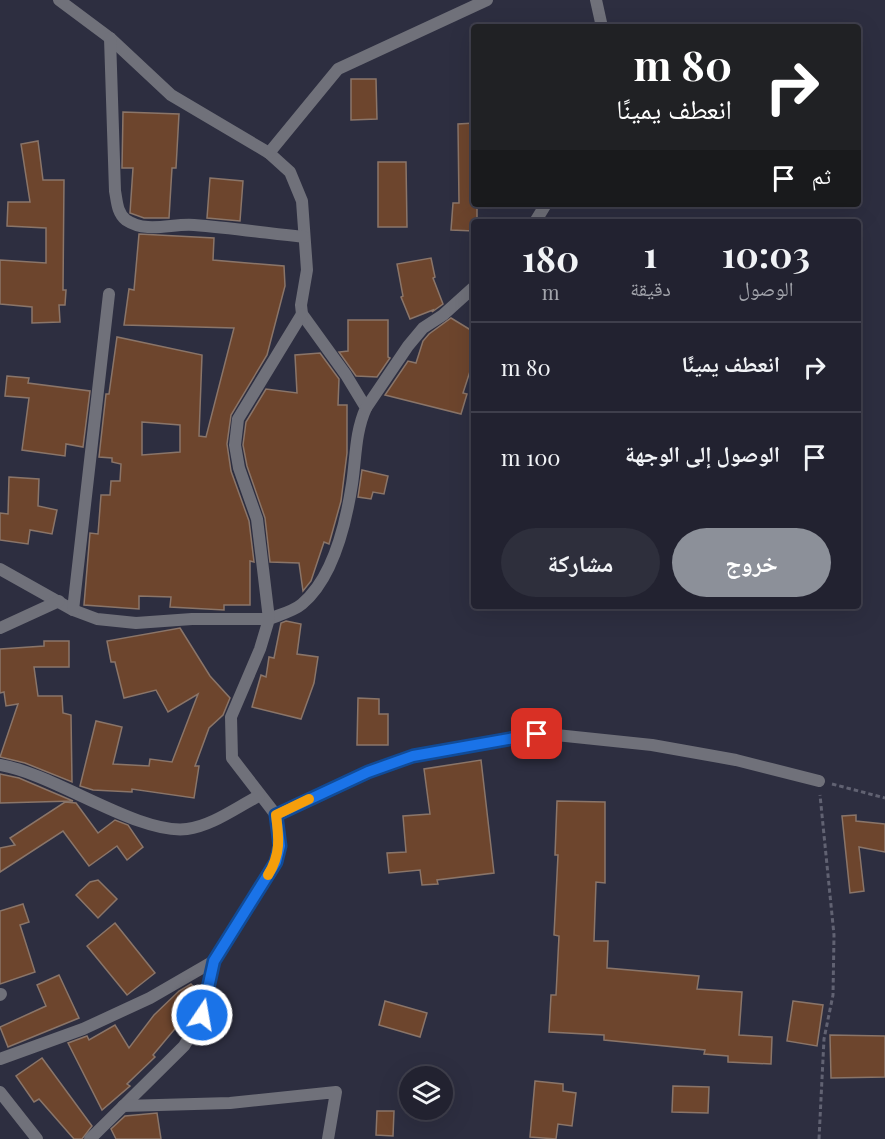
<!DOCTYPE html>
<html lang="ar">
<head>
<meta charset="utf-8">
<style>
	body { margin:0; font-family:"Playfair Display","Noto Naskh Arabic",serif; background:#2e2f3c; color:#f1f3f6; direction:rtl; height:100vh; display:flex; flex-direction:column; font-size:22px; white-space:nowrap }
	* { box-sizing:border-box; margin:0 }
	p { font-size:20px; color:#a2a4ab }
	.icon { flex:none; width:33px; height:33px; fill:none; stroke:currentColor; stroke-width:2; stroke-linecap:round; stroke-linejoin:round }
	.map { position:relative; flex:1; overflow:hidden; direction:ltr }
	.drawer { position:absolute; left:471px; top:219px; width:390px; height:390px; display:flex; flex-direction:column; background:#222230; border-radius:6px; box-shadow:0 6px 24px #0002,0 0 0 2px #3f3f4c; direction:rtl }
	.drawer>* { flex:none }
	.guide { position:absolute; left:471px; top:24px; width:390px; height:183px; border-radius:6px; box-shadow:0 6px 24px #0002,0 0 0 2px #3f3f4c; direction:rtl; background:#202124; color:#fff; overflow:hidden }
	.buttons { position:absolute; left:399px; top:1066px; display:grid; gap:12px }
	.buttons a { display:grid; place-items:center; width:54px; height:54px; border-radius:50%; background:#222230; box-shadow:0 6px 24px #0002,0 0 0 2px #3f3f4c; font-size:30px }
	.pin { position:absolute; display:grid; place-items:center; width:51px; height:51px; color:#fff; margin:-26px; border-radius:12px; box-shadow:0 3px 9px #0006 }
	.me { position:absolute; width:66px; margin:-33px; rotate:12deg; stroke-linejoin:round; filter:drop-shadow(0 0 4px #0008) }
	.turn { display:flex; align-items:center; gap:21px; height:126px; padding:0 30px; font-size:27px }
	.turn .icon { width:78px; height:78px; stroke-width:2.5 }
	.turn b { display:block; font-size:42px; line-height:51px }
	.then { display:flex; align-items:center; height:57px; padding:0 30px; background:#0003; gap:12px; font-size:22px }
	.eta { display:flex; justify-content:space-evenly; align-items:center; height:102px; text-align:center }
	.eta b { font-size:36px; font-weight:700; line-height:42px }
	.button { display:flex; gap:12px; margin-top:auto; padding:12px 30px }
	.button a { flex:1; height:69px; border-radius:36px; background:#8c9099; color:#fff; font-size:24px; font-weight:700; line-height:69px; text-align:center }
	.button a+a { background:#2e2f3c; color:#f1f3f6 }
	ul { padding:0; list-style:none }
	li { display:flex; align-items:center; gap:18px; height:90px; padding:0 30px; border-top:2px solid #3f3f4c }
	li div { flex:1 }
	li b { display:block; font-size:22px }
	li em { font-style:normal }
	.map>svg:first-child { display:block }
	.building { fill:#6d452d; stroke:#8a7569; stroke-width:1.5; fill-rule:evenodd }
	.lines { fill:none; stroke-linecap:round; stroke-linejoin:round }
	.path { stroke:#616272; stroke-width:3; stroke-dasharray:4.5 3; stroke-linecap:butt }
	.street { stroke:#70717a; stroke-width:12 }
	.route-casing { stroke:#114b97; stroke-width:15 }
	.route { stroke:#1a73e8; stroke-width:10 }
	.slow { stroke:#f59e0b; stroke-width:10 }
</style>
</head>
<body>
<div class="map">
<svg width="885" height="1139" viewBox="0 0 885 1139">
	<rect width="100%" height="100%" fill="#2d2e40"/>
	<!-- building -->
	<g class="building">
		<path d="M351 79H376L377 119 351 120Z"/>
		<path d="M123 112 179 114 176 168H172L169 218H144L130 213 133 168H122Z"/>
		<path d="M474 123V204H477V222H474V231L451 230 453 203H459L458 124Z"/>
		<path d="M38 141 43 180H64L63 290H66L65 305H59L60 322 32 323V307L0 304V260L46 263V228L7 226 8 202H30L21 144Z"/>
		<path d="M378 162H406L407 227H378Z"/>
		<path d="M210 178 243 181 240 221 207 218Z"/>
		<path d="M139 234 214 238 213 260 284 266 285 286 267 355 231 415 227 444 231 471 249 521 254 562 250 561V605H224V610L170 607 171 597 139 596V609L84 605 90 533 98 534 101 495H110L111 481H120L121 464 112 462V458L99 457 106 394H109L117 337 202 355 199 436 206 437 234 328 124 325 129 289 134 290ZM142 422 180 425V452L142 455Z"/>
		<path d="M431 258 435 277 433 278 443 304 432 312 433 310 410 319 401 297 403 296 397 264Z"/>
		<path d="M451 318 474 332V359L463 393 467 394 461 414 385 395 408 361 416 363 423 341 429 334Z"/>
		<path d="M348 320H388V357L390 358 377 377 356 376 339 352 348 351Z"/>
		<path d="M320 353 339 379 338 405H347V453L341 501 329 544 324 542 311 581 303 591 299 563 270 562 265 518 247 466 243 445 246 422 266 389 297 393 295 355Z"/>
		<path d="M7 376 29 378 28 383 90 391 83 447 66 444 65 456 22 450 29 398 5 396Z"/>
		<path d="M362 470 388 476 384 494 373 492 371 499 358 497Z"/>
		<path d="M9 477 39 479 38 506 57 510 52 534 30 530 28 544 0 540V513L8 514Z"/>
		<path d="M286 621 301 624 297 654 318 657 314 683 301 719 252 707 261 675 266 677 269 657 274 658 281 623Z"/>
		<path d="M180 628 210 676 230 698 223 715 209 728 195 766H199L194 798 132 789V792L93 790 80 786 96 721 122 727 113 764 149 766 150 759 172 762 198 694 168 712 156 690 124 698 115 662H111L107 641Z"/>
		<path d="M44 641H69V667H34L38 696H62L63 713 71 715 72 782 25 763 0 757 18 704 6 706 4 692 0 693V649L44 646Z"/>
		<path d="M358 698 379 699V714H388V745H357Z"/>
		<path d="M481 760 494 873 437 880 438 884 422 885 420 870 389 873 387 853 406 852 403 816 430 814 424 769Z"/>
		<path d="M0 774 19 778 73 801 0 803Z"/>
		<path d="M557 801 605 802V883L596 882 594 941H608L607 968 699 976 697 989 742 992 739 1035 772 1037 771 1064 728 1062V1056L704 1054 705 1050 604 1040V1035L549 1032 551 995H556L559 936 554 935 558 855H555Z"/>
		<path d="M65 802 76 803 98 833 115 820 128 825 143 847 127 860 117 846 89 866 63 831 0 872V848L15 845 10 838Z"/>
		<path d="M856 815V821L885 824V852L859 847 864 891 850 893 842 816Z"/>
		<path d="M98 880 117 899 98 918 76 895 90 882Z"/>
		<path d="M23 904 29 922 20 925 35 972 0 984V911Z"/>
		<path d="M115 923 155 973 127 995 87 946Z"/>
		<path d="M59 975 79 1018 8 1047 0 1027 46 1006 37 985Z"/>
		<path d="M191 984 199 992 198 999 176 1022 179 1024 153 1055 155 1057 127 1084 130 1086 102 1110 68 1043 87 1036 89 1040 115 1025 129 1048 154 1015 179 991Z"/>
		<path d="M385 1001 427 1013 420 1037 379 1025Z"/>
		<path d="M793 1001 823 1005 817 1046 787 1041Z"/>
		<path d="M830 1035 885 1036V1077L831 1078Z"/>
		<path d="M42 1058 92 1126 82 1139H74L39 1099 34 1102 16 1076Z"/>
		<path d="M535 1081 563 1084V1091L576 1093 572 1126 558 1124 556 1139 530 1137Z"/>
		<path d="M673 1086 709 1087 708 1113 672 1112Z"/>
		<path d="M377 1111H394L393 1136 376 1135Z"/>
		<path d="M157 1113 161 1139H116L111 1129 125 1116Z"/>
	</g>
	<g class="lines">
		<!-- path -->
		<g class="path">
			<path d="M832 784 885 798"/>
			<path d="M819 1139 824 1039 833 995 834 935 820 795"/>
		</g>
		<!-- street -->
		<g class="street">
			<path d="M59 0 110 38 171 95 269 153 290 172 302 201 307 270 301 305 302 314 346 375 366 408C355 432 356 458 352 484 346 523 333 578 302 604 294 611 279 615 269 619L260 649 231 717 232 758 276 815 280 846 277 862 214 961 203 1015 184 1046 90 1139"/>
			<path d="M596 0 602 27"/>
			<path d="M110 38 115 191C117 201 117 213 126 220 147 234 172 223 194 225 231 228 267 233 304 237"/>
			<path d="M269 153 338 69 487 0"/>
			<path d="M535 222 546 204"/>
			<path d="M366 408 408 346 423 328 443 315 474 287"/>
			<path d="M0 569 73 610 97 619 136 623 192 619H269L257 519 239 468 235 445 238 419 302 314"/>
			<path d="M73 610 109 294"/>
			<path d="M0 628 59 601"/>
			<path d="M0 765C55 774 138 835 187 829 212 826 237 807 259 796"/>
			<path d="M276 815 368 772 413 756 537 733 652 745 736 760 819 781"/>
			<path d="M0 995 1 994"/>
			<path d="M0 1059 83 1029 150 998 214 961"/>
			<path d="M0 1092 37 1139"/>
			<path d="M123 1106 230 1103 336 1092 328 1139"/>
		</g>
	</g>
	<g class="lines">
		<defs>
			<path id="route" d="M202 1015 214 961 276 862 280 846 276 815 368 772 413 756 537 734"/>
		</defs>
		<!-- route casing -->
		<use href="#route" class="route-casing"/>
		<!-- route -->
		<use href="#route" class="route"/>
		<!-- slow -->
		<path class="slow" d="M268 875C281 854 279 838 276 815L309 799"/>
	</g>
</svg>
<div class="buttons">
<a><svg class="icon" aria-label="layers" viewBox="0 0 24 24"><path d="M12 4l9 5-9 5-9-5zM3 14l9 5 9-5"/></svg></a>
</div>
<div class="pin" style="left:537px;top:734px;background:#d93025"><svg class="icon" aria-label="arrive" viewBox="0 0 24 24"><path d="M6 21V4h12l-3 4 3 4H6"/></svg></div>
<svg class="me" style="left:202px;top:1015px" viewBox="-20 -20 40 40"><circle r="17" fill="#1a73e8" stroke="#fff" stroke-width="3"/><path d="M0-11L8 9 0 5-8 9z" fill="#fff"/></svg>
<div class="guide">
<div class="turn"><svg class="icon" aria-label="right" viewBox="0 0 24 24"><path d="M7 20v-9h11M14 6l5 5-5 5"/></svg><div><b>80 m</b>انعطف يمينًا</div></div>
<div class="then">ثم<svg class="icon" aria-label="arrive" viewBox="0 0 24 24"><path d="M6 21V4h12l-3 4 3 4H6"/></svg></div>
</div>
<section class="drawer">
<div class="eta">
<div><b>10:03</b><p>الوصول</p></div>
<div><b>1</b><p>دقيقة</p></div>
<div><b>180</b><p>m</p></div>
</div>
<ul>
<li><svg class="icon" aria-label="right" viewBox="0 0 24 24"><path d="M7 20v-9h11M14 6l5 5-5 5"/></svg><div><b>انعطف يمينًا</b></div><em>80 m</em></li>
<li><svg class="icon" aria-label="arrive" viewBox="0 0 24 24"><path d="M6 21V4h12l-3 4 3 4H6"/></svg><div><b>الوصول إلى الوجهة</b></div><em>100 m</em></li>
</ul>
<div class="button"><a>خروج</a><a>مشاركة</a></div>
</section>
</div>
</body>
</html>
